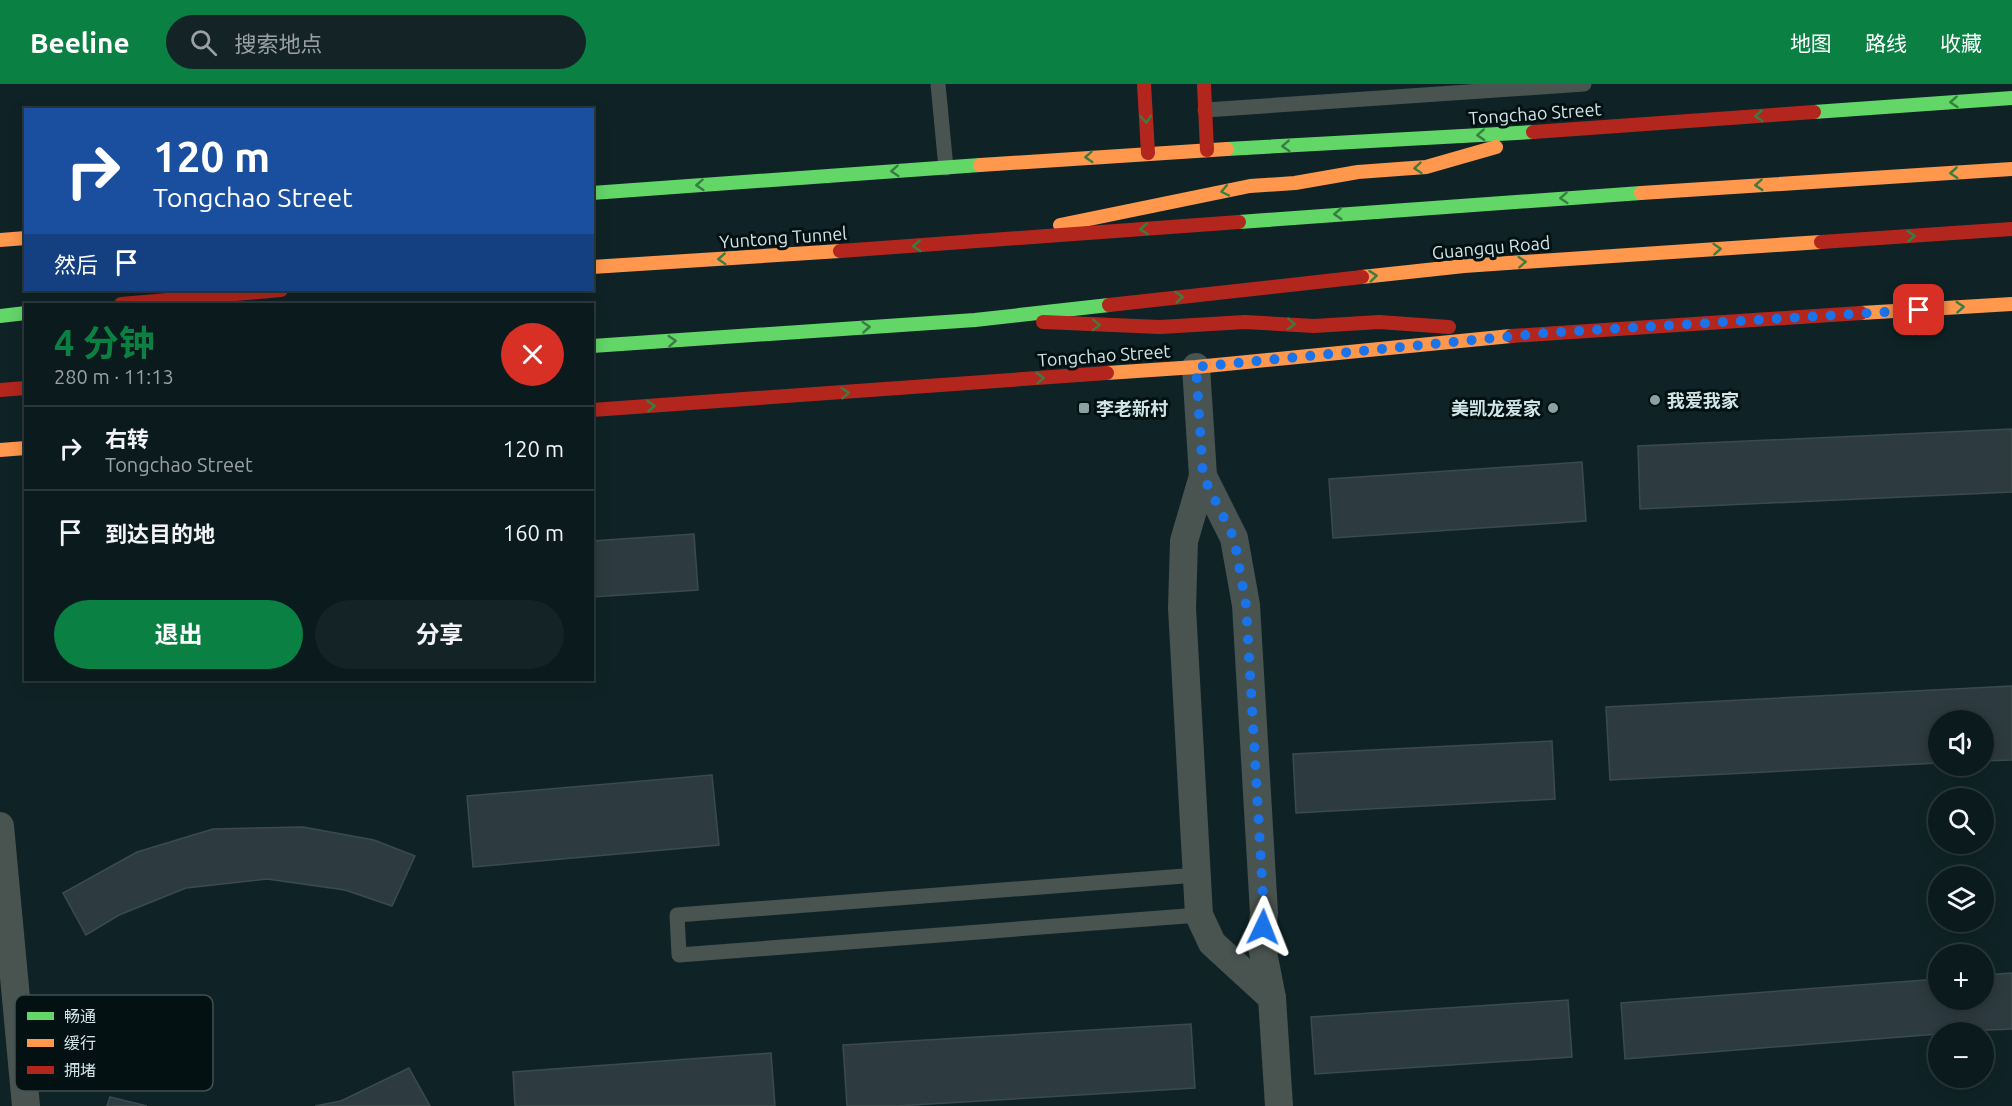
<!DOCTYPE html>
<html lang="zh">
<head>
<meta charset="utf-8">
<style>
	body { margin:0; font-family:Ubuntu,"Noto Sans SC",sans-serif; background:#142325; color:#f1f3f6; height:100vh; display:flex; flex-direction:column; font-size:22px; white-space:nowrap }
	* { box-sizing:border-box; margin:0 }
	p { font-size:20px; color:#9aa1a3 }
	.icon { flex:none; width:33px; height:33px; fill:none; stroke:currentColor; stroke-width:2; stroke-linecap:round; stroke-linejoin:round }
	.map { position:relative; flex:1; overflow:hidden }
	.drawer { position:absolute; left:24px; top:219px; width:570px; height:378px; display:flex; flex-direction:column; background:#0b1a1c; border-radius:0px; box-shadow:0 3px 15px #0003,0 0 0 2px #2b383b }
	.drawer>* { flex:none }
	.hud { position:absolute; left:24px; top:24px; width:570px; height:183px; border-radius:0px; box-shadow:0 3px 15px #0003,0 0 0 2px #2b383b; background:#1a4fa0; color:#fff; overflow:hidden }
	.tools { position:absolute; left:1928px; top:626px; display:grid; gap:12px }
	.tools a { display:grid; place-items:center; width:66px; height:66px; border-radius:50%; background:#0b1a1c; box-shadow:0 3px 15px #0003,0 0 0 2px #2b383b; font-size:30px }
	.pin { position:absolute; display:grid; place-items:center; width:51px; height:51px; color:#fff; margin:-26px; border-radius:12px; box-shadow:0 3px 9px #0006 }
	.me { position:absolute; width:66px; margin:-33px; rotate:2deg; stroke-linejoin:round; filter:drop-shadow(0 0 4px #0008) }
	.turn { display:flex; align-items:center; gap:21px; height:126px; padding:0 30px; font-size:27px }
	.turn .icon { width:78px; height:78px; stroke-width:2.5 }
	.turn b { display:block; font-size:42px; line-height:51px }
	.then { display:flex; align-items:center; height:57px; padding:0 30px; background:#0003; gap:12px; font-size:22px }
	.round { display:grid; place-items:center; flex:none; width:63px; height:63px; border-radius:32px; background:#142325 }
	.overview { display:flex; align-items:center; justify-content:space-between; height:102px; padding:0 30px }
	h1 { font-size:36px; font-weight:700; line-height:45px; color:#0b8043 }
	.cta { display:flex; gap:12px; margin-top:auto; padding:12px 30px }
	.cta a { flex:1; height:69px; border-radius:36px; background:#0b8043; color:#fff; font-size:24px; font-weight:700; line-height:69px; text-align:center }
	.cta a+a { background:#142325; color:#f1f3f6 }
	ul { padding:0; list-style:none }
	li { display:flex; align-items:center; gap:18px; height:84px; padding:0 30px; border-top:2px solid #2b383b }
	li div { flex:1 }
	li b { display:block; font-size:22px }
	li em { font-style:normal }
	header { display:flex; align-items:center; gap:36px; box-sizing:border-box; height:84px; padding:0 30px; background:#0b8043; color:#fff }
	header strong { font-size:28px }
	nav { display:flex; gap:33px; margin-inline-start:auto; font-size:21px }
	.search { width:420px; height:54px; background:#142325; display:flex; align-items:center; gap:15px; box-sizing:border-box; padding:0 21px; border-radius:33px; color:#9aa1a3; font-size:22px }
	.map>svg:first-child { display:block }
	.building { fill:#2d3a3f; stroke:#3c4a4e; stroke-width:1.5 }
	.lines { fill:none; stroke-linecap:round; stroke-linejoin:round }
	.lane { stroke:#495350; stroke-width:15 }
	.street { stroke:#495350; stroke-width:28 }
	.fast { stroke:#63d668; stroke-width:14 }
	.slow { stroke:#ff974d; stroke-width:14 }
	.jam { stroke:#b3261e; stroke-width:14 }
	.oneway { stroke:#387d42 }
	.route { stroke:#1a73e8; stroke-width:10; stroke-dasharray:0 18 }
	.poi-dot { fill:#8da0a3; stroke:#041113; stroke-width:2 }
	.labels { text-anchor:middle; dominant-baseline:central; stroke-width:6; stroke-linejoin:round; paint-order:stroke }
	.street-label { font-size:18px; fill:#d1e4e6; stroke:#041113 }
	.poi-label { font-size:18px; font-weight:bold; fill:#d1e4e6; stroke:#041113; text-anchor:start }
	.key { fill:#041113; stroke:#425052; stroke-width:1.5 }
	.key-label { font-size:16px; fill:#d1e4e6 }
</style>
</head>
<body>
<header>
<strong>Beeline</strong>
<div class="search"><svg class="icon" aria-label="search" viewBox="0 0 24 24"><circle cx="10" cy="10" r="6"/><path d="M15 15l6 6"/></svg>搜索地点</div>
<nav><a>地图</a><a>路线</a><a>收藏</a></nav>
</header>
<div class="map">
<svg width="2012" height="1022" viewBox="0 0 2012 1022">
	<rect width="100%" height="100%" fill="#0f2326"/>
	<!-- building -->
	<g class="building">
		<path d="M2012 345V408L1640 425 1638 362Z"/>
		<path d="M1582 378 1586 437 1333 454 1329 395Z"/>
		<path d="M694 450 698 506 592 513V457Z"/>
		<path d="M2012 602V676L1983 677V636H1938V679L1610 696 1606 623Z"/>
		<path d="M1552 657 1555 715 1296 729 1293 670Z"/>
		<path d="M712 691 719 761 473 783 467 712Z"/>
		<path d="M303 743 374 756 415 772 392 822 345 806 267 795 186 804 119 831 86 851 63 809 137 768 213 745Z"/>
		<path d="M2012 889V945L1938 948V950L1625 975 1621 919 1938 895V915H1983V891Z"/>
		<path d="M1568 916 1572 973 1315 990 1311 933Z"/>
		<path d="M1191 940 1195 1004 896 1022H847L843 961Z"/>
		<path d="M771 969 775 1022H515L513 988Z"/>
		<path d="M409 984 430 1022H315L341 1017Z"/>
		<path d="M110 1013 147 1022H107Z"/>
	</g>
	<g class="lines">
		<!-- lane -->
		<g class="lane">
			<path d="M938 0 946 84"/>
			<path d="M1205 26 1584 0"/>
			<path d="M1197 791 677 831 679 871 1199 831"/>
		</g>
		<!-- street -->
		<g class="street">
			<path d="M1196 283 1203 392 1184 457 1182 524 1199 831 1212 859 1272 914"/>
			<path d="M1203 392 1234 454 1246 521 1264 829 1261 858 1272 914 1279 1022"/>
			<path d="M0 742 26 1022"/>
		</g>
		<!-- fast -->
		<g class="fast">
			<path d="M1814 28 2012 14"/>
			<path d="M1227 65 1533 48"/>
			<path d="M592 109 980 81"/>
			<path d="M1239 138 1641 109"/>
			<path d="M0 232 26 229"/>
			<path d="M592 262 975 236 1109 221"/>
		</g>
		<!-- slow -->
		<g class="slow">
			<path d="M980 81 1227 65"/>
			<path d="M1641 109 2012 85"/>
			<path d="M1060 141 1250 102 1295 99 1358 88 1426 83 1496 63"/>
			<path d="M0 156 26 154"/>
			<path d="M592 183 840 167"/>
			<path d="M1362 193 1464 182 1821 158"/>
			<path d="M1861 229 2012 220"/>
			<path d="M1107 289 1196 283 1511 252"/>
			<path d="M0 366 26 364"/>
		</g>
		<!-- jam -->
		<g class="jam">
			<path d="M1144 0 1148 69"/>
			<path d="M1204 0 1207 66"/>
			<path d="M1533 48 1814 28"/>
			<path d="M1821 158 2012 145"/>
			<path d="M840 167 1239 138"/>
			<path d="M121 220 281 206"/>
			<path d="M1109 221 1362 193"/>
			<path d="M1043 238 1160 243 1245 238 1314 242 1379 238 1449 243"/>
			<path d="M1511 252 1861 229"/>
			<path d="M0 306 26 304"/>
			<path d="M592 326 1107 289"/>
		</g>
	</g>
	<!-- one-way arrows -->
	<defs><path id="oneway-chevron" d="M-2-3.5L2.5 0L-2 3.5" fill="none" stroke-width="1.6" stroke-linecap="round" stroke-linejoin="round" transform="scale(1.5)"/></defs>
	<g class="oneway">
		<use href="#oneway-chevron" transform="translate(1954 18) rotate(176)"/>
		<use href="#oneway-chevron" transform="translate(1759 32) rotate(176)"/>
		<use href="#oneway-chevron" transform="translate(1146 35) rotate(87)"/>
		<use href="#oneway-chevron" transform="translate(1481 51) rotate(177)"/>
		<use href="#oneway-chevron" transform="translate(1286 62) rotate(177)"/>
		<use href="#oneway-chevron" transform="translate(1089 73) rotate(176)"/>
		<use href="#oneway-chevron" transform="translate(1418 84) rotate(175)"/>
		<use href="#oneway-chevron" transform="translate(895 87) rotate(176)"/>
		<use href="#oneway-chevron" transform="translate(1954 89) rotate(176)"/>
		<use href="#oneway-chevron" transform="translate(700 101) rotate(176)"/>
		<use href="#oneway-chevron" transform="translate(1759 101) rotate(176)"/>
		<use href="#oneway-chevron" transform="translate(1225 107) rotate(168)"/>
		<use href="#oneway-chevron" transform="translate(1564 114) rotate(176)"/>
		<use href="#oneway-chevron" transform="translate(1338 130) rotate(176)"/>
		<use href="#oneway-chevron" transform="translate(1144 145) rotate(176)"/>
		<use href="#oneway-chevron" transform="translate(1911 152) rotate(-4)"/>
		<use href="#oneway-chevron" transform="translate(917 162) rotate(176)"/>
		<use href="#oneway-chevron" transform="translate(1717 165) rotate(-4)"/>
		<use href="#oneway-chevron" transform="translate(722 175) rotate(176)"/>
		<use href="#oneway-chevron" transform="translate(1522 178) rotate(-4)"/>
		<use href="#oneway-chevron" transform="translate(1373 192) rotate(-6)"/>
		<use href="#oneway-chevron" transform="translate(1179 213) rotate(-6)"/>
		<use href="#oneway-chevron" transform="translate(1960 223) rotate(-4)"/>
		<use href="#oneway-chevron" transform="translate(1291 240) rotate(3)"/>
		<use href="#oneway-chevron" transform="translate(1096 241) rotate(2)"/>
		<use href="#oneway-chevron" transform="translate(866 243) rotate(-4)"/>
		<use href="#oneway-chevron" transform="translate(672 257) rotate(-4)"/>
		<use href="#oneway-chevron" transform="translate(1040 294) rotate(-4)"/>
		<use href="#oneway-chevron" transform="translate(845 309) rotate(-4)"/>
		<use href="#oneway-chevron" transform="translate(651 322) rotate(-4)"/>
	</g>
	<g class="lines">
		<!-- route -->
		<path class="route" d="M1263 843 1264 829 1246 521 1234 454 1203 392 1196 283 1545 249 1919 226"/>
	</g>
	<!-- markers -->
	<g class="poi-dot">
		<circle cx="1655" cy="316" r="6"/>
		<rect x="1078" y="318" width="12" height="12" rx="3"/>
		<circle cx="1553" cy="324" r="6"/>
	</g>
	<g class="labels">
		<!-- street labels -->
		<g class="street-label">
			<text transform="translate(1535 29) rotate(-4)">Tongchao Street</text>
			<text transform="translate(783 153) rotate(-4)">Yuntong Tunnel</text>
			<text transform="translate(1491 163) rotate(-5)">Guangqu Road</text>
			<text transform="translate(1104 271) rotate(-4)">Tongchao Street</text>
		</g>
		<!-- poi labels -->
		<g class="poi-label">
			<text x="1667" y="316">我爱我家</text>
			<text x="1096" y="324">李老新村</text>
			<text x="1541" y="324" text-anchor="end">美凯龙爱家</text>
		</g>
	</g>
	<!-- legend -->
	<rect x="15" y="911" width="198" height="96" rx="9" class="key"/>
	<rect x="27" y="928" width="27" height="8" fill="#63d668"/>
	<rect x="27" y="955" width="27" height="8" fill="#ff974d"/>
	<rect x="27" y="982" width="27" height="8" fill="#b3261e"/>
	<g class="key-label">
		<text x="64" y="938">畅通</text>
		<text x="64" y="965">缓行</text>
		<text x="64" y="992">拥堵</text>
	</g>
</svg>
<div class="tools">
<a><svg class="icon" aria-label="sound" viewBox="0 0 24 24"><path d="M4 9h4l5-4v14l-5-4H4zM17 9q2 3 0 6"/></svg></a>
<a><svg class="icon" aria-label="search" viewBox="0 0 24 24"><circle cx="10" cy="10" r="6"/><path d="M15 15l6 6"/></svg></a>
<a><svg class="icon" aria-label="layers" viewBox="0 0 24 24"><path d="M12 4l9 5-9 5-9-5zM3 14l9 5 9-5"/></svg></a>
<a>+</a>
<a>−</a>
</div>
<div class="pin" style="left:1919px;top:226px;background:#d93025"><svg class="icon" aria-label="arrive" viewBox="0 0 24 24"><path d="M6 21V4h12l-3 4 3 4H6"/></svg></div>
<svg class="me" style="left:1263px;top:843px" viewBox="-20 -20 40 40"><path d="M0-17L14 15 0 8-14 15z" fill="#1a73e8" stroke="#fff" stroke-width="4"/></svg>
<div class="hud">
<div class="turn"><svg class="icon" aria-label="right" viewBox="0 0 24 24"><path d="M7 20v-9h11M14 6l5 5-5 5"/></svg><div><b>120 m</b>Tongchao Street</div></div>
<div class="then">然后<svg class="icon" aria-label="arrive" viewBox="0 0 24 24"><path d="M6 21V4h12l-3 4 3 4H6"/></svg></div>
</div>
<section class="drawer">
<div class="overview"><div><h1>4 分钟</h1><p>280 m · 11:13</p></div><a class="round" style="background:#d93025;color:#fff"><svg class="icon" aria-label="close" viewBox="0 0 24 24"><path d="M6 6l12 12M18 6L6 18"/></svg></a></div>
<ul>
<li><svg class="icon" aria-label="right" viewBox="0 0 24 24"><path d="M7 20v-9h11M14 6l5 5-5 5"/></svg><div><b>右转</b><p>Tongchao Street</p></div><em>120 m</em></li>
<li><svg class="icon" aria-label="arrive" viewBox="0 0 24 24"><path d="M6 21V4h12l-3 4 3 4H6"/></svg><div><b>到达目的地</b></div><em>160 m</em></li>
</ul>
<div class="cta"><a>退出</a><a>分享</a></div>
</section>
</div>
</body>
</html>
